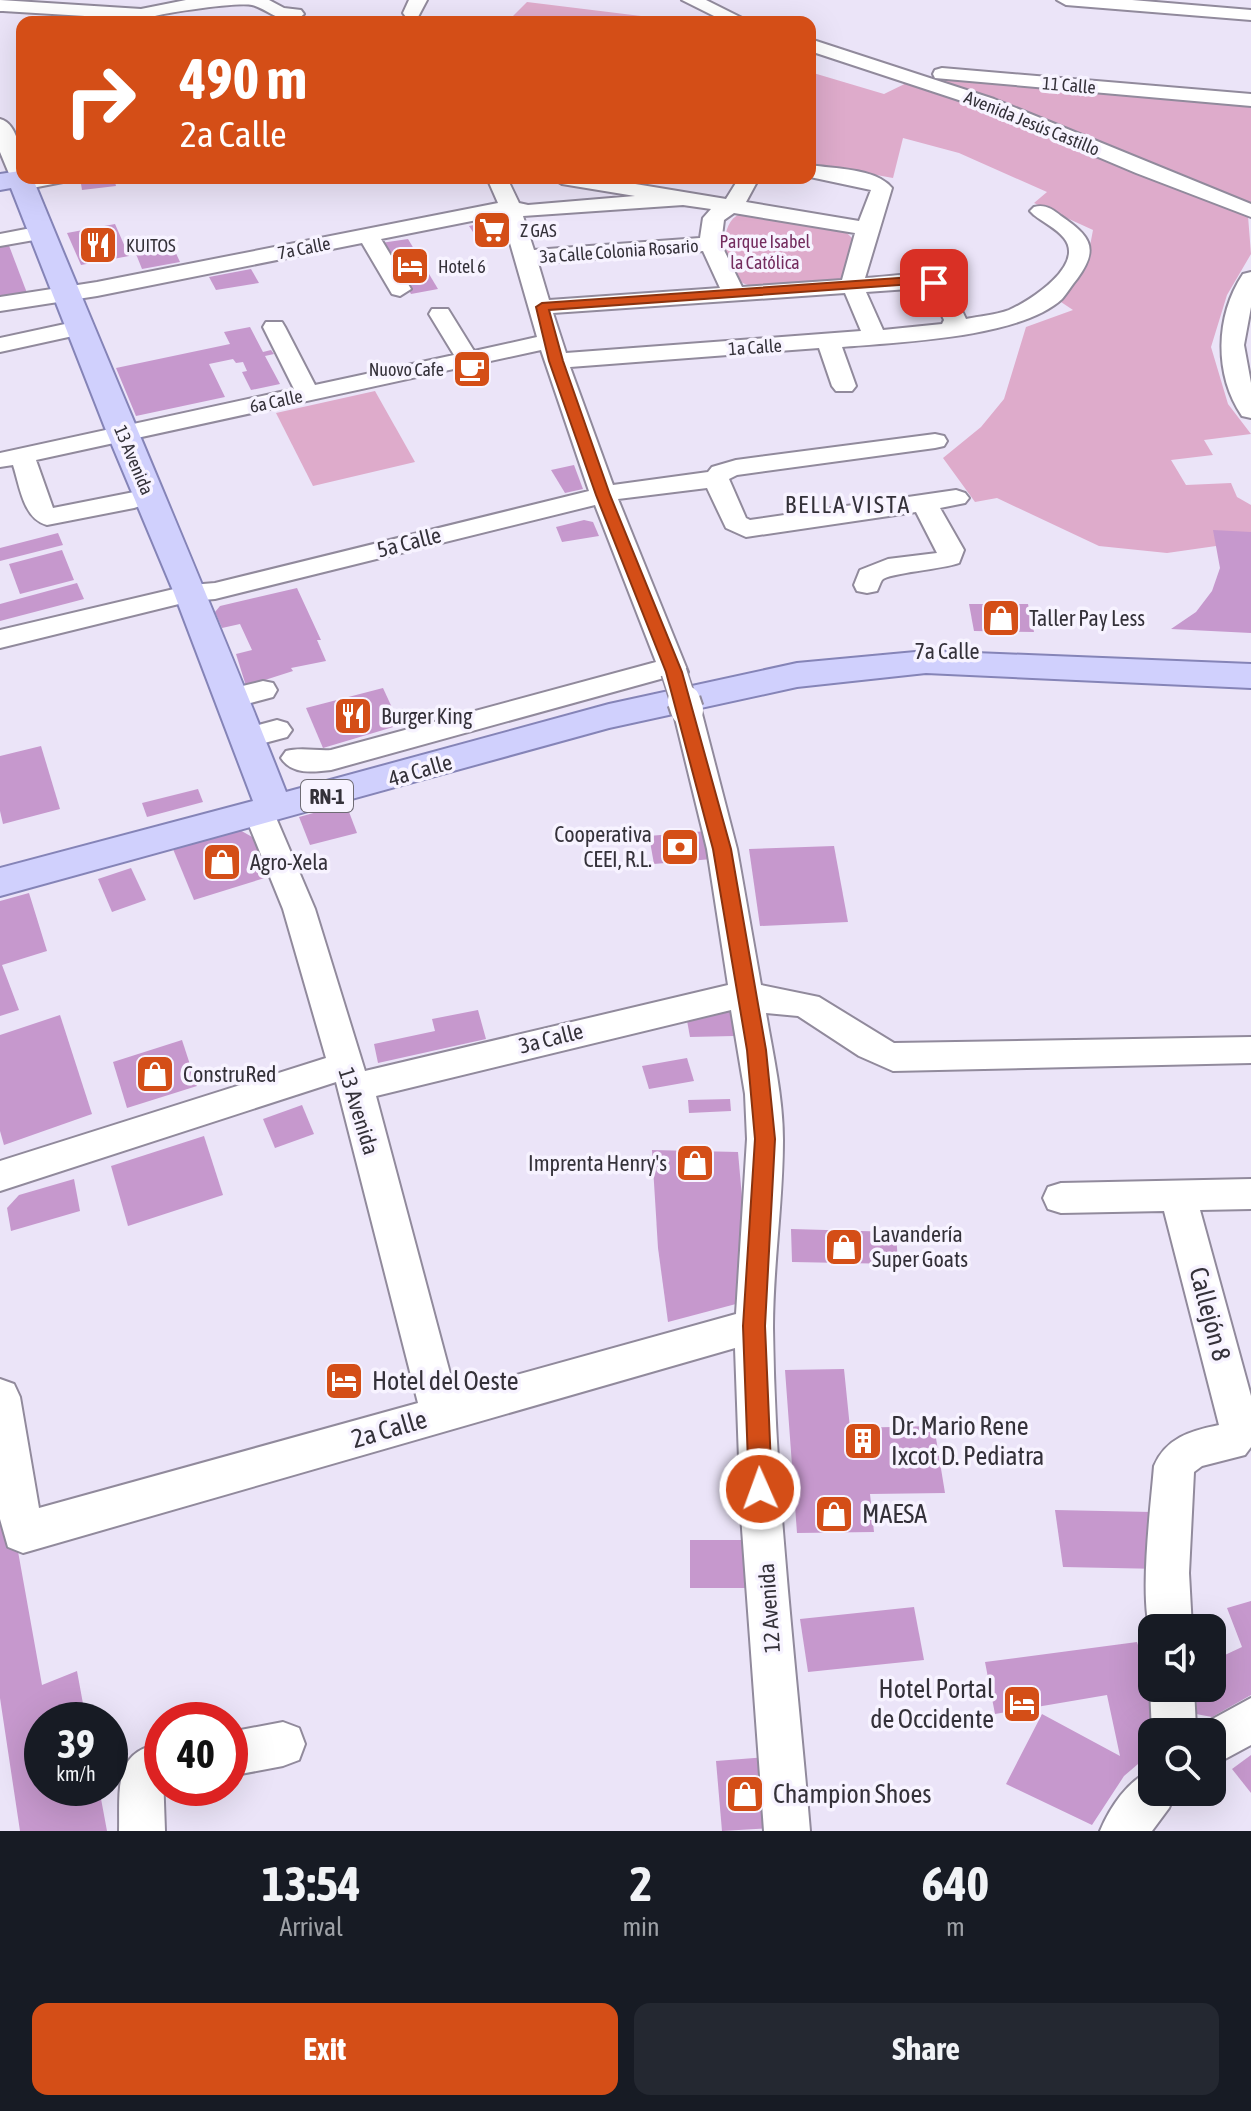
<!DOCTYPE html>
<html lang="en">
<head>
<meta charset="utf-8">
<style>
	body { margin:0; font-family:"Asap Condensed",sans-serif; background:#242831; color:#f1f3f6; height:100vh; display:flex; flex-direction:column; font-size:30px; white-space:nowrap }
	* { box-sizing:border-box; margin:0 }
	p { font-size:26px; color:#9ea1a6 }
	.icon { flex:none; width:44px; height:44px; fill:none; stroke:currentColor; stroke-width:2; stroke-linecap:round; stroke-linejoin:round }
	.map { position:relative; height:1831px; overflow:hidden }
	.drawer { display:flex; flex-direction:column; background:#171b24; flex:1 }
	.drawer>* { flex:none }
	.top-card { position:absolute; left:16px; top:16px; width:800px; height:168px; border-radius:16px; box-shadow:0 8px 32px #0002; background:#d44e17; color:#fff; overflow:hidden }
	.fabs { position:absolute; left:1138px; top:1614px; display:grid; gap:16px }
	.fabs a { display:grid; place-items:center; width:88px; height:88px; border-radius:16px; background:#171b24; box-shadow:0 8px 32px #0002; font-size:40px }
	.speed { position:absolute; left:24px; top:1702px; display:flex; gap:16px; font-size:40px; font-weight:700; text-align:center }
	.speed>* { display:grid; place-content:center; width:104px; height:104px; border-radius:50%; background:#171b24; box-shadow:0 8px 32px #0002; line-height:1 }
	.speed small { font-size:20px; font-weight:400 }
	.speed .limit { border:12px solid #d22; background:#fff; color:#111 }
	.pin { position:absolute; display:grid; place-items:center; width:68px; height:68px; color:#fff; margin:-34px; border-radius:16px; box-shadow:0 4px 12px #0006 }
	.me { position:absolute; width:88px; margin:-44px; rotate:358deg; stroke-linejoin:round; filter:drop-shadow(0 0 6px #0008) }
	.turn { display:flex; align-items:center; gap:28px; height:168px; padding:0 32px; font-size:36px }
	.turn .icon { width:104px; height:104px; stroke-width:2.5 }
	.turn b { display:block; font-size:56px; line-height:68px }
	.eta { display:flex; justify-content:space-evenly; align-items:center; height:136px; text-align:center }
	.eta b { font-size:48px; font-weight:700; line-height:56px }
	.button { display:flex; gap:16px; margin-top:auto; padding:16px 32px }
	.button a { flex:1; height:92px; border-radius:16px; background:#d44e17; color:#fff; font-size:32px; font-weight:700; line-height:92px; text-align:center }
	.button a+a { background:#242831; color:#f1f3f6 }
	.map>svg:first-child { display:block }
	.green { fill:#deabcb }
	.building { fill:#c698cd }
	.lines { fill:none; stroke-linecap:round; stroke-linejoin:round }
	.minor-casing { stroke:#918a9c; stroke-width:4 }
	.major-casing { stroke:#8584b7; stroke-width:4 }
	.minor { fill:#fff; fill-rule:evenodd }
	.major { fill:#d0d0fd; fill-rule:evenodd }
	.minor-bridge-far1-casing { stroke:#918a9c; stroke-width:28; stroke-linecap:butt }
	.minor-bridge-casing { stroke:#918a9c; stroke-width:36; stroke-linecap:butt }
	.minor-bridge-far1 { stroke:#fff; stroke-width:25 }
	.minor-bridge { stroke:#fff; stroke-width:32 }
	.route { fill:#d44e17; stroke:#8a330f; stroke-width:2 }
	.labels { text-anchor:middle; dominant-baseline:central; stroke-width:7; stroke-linejoin:round; paint-order:stroke }
	.far-street-label { font-size:18px; fill:#343139; stroke:#f7f3ff }
	.far-poi-label { font-size:18px; fill:#343139; stroke:#f7f3ff; text-anchor:start }
	.far-park-label { font-size:18px; fill:#742c5e; stroke:#f7f3ff }
	.shield { fill:#f7f3ff; stroke:#6e6b74; stroke-width:2 }
	.shield-label { font-size:20px; font-weight:bold; fill:#343139 }
	.street-label { font-size:22px; fill:#343139; stroke:#f7f3ff }
	.poi-label { font-size:22px; fill:#343139; stroke:#f7f3ff; text-anchor:start }
	.neighbourhood-label { font-size:24px; letter-spacing:2px; fill:#343139; stroke:#f7f3ff }
	.near-street-label { font-size:26px; fill:#343139; stroke:#f7f3ff }
	.near-poi-label { font-size:26px; fill:#343139; stroke:#f7f3ff; text-anchor:start }
</style>
</head>
<body>
<div class="map">
<svg width="1251" height="1831" viewBox="0 0 1251 1831">
	<rect width="100%" height="100%" fill="#ebe4f8"/>
	<!-- green -->
	<g class="green">
		<path d="M527 2 641 16 636 22H507Z"/>
		<path d="M810 72 884 94 921 76 1251 104V215L1248 216 1251 254 1227 295 1211 347 1228 404 1251 434 1204 440 1213 455 1171 460 1186 485 1231 483 1237 497 1251 505V541L1167 553 1099 546 997 498 975 502 943 458 981 427 1004 399 1026 327 1073 310 1058 300 1086 267 1093 230 1034 203 1047 192 959 153 903 138 893 178 810 163Z"/>
		<path d="M740 214 842 228 854 240 849 273 836 282 755 287C749 285 742 284 737 279 723 264 718 223 740 214Z"/>
		<path d="M375 391 415 462 313 486 276 413Z"/>
	</g>
	<!-- building -->
	<g class="building">
		<path d="M80 178H114L116 186 82 190Z"/>
		<path d="M508 218 515 234 479 241 469 226Z"/>
		<path d="M115 224 129 256 81 265 67 233Z"/>
		<path d="M408 239 438 289 411 294 381 243Z"/>
		<path d="M8 243 27 293 0 298V245Z"/>
		<path d="M173 247 180 262 142 269 136 254Z"/>
		<path d="M251 269 259 283 216 290 209 277Z"/>
		<path d="M250 327 263 352 271 350 274 354 265 356 280 384 251 390 242 372 247 371 243 362 236 363 233 359 209 364 225 397 136 416 116 368 230 344 224 332Z"/>
		<path d="M574 465 583 489 565 493 551 470Z"/>
		<path d="M584 520 593 522 599 536 562 542 556 527Z"/>
		<path d="M1213 530 1251 532V633L1171 629 1196 612 1212 591 1220 568Z"/>
		<path d="M58 533 63 545 0 561V548Z"/>
		<path d="M62 550 74 580 20 594 9 564Z"/>
		<path d="M77 583 84 599 0 621V604Z"/>
		<path d="M297 588 321 640H317L326 661 291 668 293 671 246 686 236 654 252 650 240 624 222 628 215 612 220 606Z"/>
		<path d="M969 604H1028L1034 632 974 631Z"/>
		<path d="M383 688 400 725 323 748 306 708Z"/>
		<path d="M41 746 60 809 3 824 0 811V756Z"/>
		<path d="M198 789 203 802 147 817 142 803Z"/>
		<path d="M346 804 357 833 310 845 299 817Z"/>
		<path d="M238 829 254 838 271 876 194 900 173 849Z"/>
		<path d="M706 831 712 859 654 864 649 836Z"/>
		<path d="M834 846 848 922 760 926 749 849Z"/>
		<path d="M131 868 146 900 112 912 98 879Z"/>
		<path d="M29 893 47 951 2 965 19 1010 0 1016V901Z"/>
		<path d="M730 1008 734 1036 690 1037 686 1015Z"/>
		<path d="M478 1010 486 1039 378 1063 374 1044 435 1031 432 1019Z"/>
		<path d="M60 1015 92 1114 4 1145 0 1131V1035Z"/>
		<path d="M182 1040 197 1086 127 1108 113 1062Z"/>
		<path d="M687 1058 694 1081 649 1089 642 1066Z"/>
		<path d="M730 1099 731 1111 689 1113 688 1100Z"/>
		<path d="M302 1105 314 1134 275 1148 263 1119Z"/>
		<path d="M204 1136 223 1195 128 1226 111 1166Z"/>
		<path d="M652 1150 738 1152 751 1300 668 1322 658 1248Z"/>
		<path d="M74 1179 80 1211 11 1231 7 1208 19 1195Z"/>
		<path d="M791 1229 896 1232 898 1264 792 1262Z"/>
		<path d="M844 1369 850 1428 934 1426 945 1493 870 1494 874 1532 797 1533 785 1370Z"/>
		<path d="M0 1451 42 1685 77 1671 86 1720H42V1788H99L107 1831H20L0 1698Z"/>
		<path d="M1055 1510 1152 1512 1162 1569 1063 1567Z"/>
		<path d="M690 1540H750L751 1588H690Z"/>
		<path d="M1251 1601V1695L1212 1717 1196 1714 1197 1688H1212V1661L1242 1647 1227 1608Z"/>
		<path d="M914 1607 924 1660 808 1672 800 1619Z"/>
		<path d="M1137 1642 1167 1732H1152V1752L1124 1776 1092 1825 1006 1784 1042 1714 1120 1756 1107 1695 995 1714 985 1662Z"/>
		<path d="M1251 1755V1793L1232 1769Z"/>
		<path d="M767 1757 774 1828 722 1831 716 1761Z"/>
	</g>
	<g class="lines">
		<defs>
			<g id="minor">
				<path d="M0 0 141 9 186 0H269L284 8 301 10 304 14C287 31 269 9 252 5 238 2 167 12 151 17L153 22H135L134 19 3 11H0Z"/>
				<path d="M409 0H427L418 17H406L403 13Z"/>
				<path d="M682 0H706L750 22H726Z"/>
				<path d="M1057 0H1132L1251 10V20L1066 5Z"/>
				<path d="M810 39 994 99 1251 204V217L1136 173 980 107 810 51Z"/>
				<path d="M942 68 1251 94V106L935 78 933 74 935 70Z"/>
				<path d="M0 119C20 124 22 161 22 178H66L63 182 22 190 15 188 0 152Z"/>
				<path d="M810 165C834 169 876 168 892 188L865 278C920 275 940 261 966 319 980 316 996 315 1009 310 1030 301 1086 265 1064 238 1057 229 1043 222 1034 215L1030 211 1034 207C1045 204 1052 209 1061 216 1090 236 1100 248 1077 279 1072 285 1067 293 1062 299 1020 338 898 342 842 347L856 386 852 391H836L832 386 819 348 570 367 613 485 708 472 712 467 736 460 935 434 944 436 947 441 944 446 935 448 737 475 729 479 746 518 750 520 956 490 965 493 969 498 965 503 940 508 964 550 959 563C944 569 888 573 882 580 880 583 879 587 877 591L867 593 857 591 854 585 860 570 888 559 937 553 916 512 746 537 726 528 707 488 618 499 688 672 684 679 674 681 664 678 331 770C313 772 292 775 281 758L286 751C300 747 316 751 331 750L656 662 595 505 215 599 191 601 0 648V630L191 585 215 583 589 491 541 350 36 460 53 508 134 492 143 495 147 500 143 505 134 508 47 525C23 519 20 486 13 465L0 467V453L294 389 263 327 266 322H282L285 327 315 385 454 355 429 314 432 309H448L474 351 537 337 502 215 381 239 411 289 400 296 392 294 362 243 97 296 0 311V297L97 282 498 203 487 178H507L519 203 528 205 635 196 562 184 552 178H599L726 199 739 178H759L746 202 859 221 871 190 810 177ZM683 205 711 209 703 218 700 238 534 250 523 216ZM734 213 855 233 842 280 742 287 721 244 724 220ZM703 251 720 288 549 300 538 263ZM923 288 933 296 944 320 942 324 883 330 866 292ZM845 293 861 331 566 353 553 313Z"/>
				<path d="M26 229 34 230 37 235 34 240 0 246V234Z"/>
				<path d="M1251 272V307L1244 345 1251 383V418L1242 416C1214 375 1215 316 1243 274Z"/>
				<path d="M65 324 73 326 76 331 73 336 0 352V338Z"/>
				<path d="M263 681 273 683 277 690 273 697 232 708 222 705 218 698 222 691Z"/>
				<path d="M687 700 697 703 701 710 737 849 761 985 819 997 894 1043 1251 1037V1063L893 1071 859 1056 798 1016 766 1013C773 1055 783 1097 783 1140 783 1202 773 1265 773 1328 775 1496 796 1664 810 1831H764L741 1515 735 1348 23 1553 8 1547 0 1519V1379L14 1384 20 1397 39 1508 418 1403 336 1082 0 1191V1161L326 1058 283 909 244 813 248 805 259 802 270 805 274 813 315 909 365 1071 728 985 707 849 673 710 677 703ZM731 1010 745 1094 747 1139 736 1314 455 1392 376 1096Z"/>
				<path d="M277 720 287 723 292 730 287 737 246 748 236 745 231 738 236 731Z"/>
				<path d="M1251 1179V1209L1200 1210 1251 1396V1447L1245 1455 1202 1466 1194 1472 1189 1573 1192 1628H1152V1636C1138 1604 1151 1505 1154 1466 1166 1438 1190 1431 1219 1425L1164 1211 1061 1213 1048 1209 1043 1198 1048 1187 1061 1183Z"/>
				<path d="M1152 1683V1688H1194L1196 1728 1251 1698V1745L1212 1766V1732L1152 1733 1150 1688Z"/>
				<path d="M283 1722 299 1728 305 1744 299 1760 283 1766 230 1776V1732Z"/>
				<path d="M162 1744 165 1831H119C120 1793 112 1749 162 1744Z"/>
				<path d="M1152 1770V1792H1176L1169 1808 1152 1831H1100C1110 1807 1128 1780 1152 1770Z"/>
			</g>
			<path id="major" d="M20 171 22 178 33 179C117 384 205 586 286 792L609 704 797 663 926 651 1251 664V688L926 673 797 687 609 728 0 896V868L253 801 174 593 107 433 11 188 0 190V174Z"/>
		</defs>
		<!-- minor casing -->
		<use href="#minor" class="minor-casing"/>
		<!-- major casing -->
		<use href="#major" class="major-casing"/>
		<!-- minor -->
		<use href="#minor" class="minor"/>
		<!-- major -->
		<use href="#major" class="major"/>
		<defs>
			<path id="minor-bridge-far1" d="M674 672 684 703"/>
			<path id="minor-bridge" d="M684 701 687 710"/>
		</defs>
		<!-- minor-bridge-far1 casing -->
		<use href="#minor-bridge-far1" class="minor-bridge-far1-casing"/>
		<!-- minor-bridge casing -->
		<use href="#minor-bridge" class="minor-bridge-casing"/>
		<!-- minor-bridge-far1 -->
		<use href="#minor-bridge-far1" class="minor-bridge-far1"/>
		<!-- minor-bridge -->
		<use href="#minor-bridge" class="minor-bridge"/>
	</g>
	<!-- route -->
	<path class="route" d="M913 277 940 283 934 287 913 284 549 310 563 361 610 495 682 672 731 849 766 1050 775 1139 765 1326 772 1489 769 1496 760 1500 752 1496 749 1489 743 1326 755 1139 747 1050 713 849 666 672 596 495 549 361 536 307 542 303Z"/>
	<!-- icons -->
	<defs>
		<symbol id="supermarket-square" viewBox="-11 -11 22 22"><rect x="-9" y="-9" width="18" height="18" rx="4" fill="#d44e17" stroke="#f7f3ff"/><path d="M-6-5.5h2.5l.6 2H6L4.5 2H-2.5L-4.4-4H-6ZM-1.5 3.2a1.3 1.3 0 1 0 .1 0ZM3 3.2a1.3 1.3 0 1 0 .1 0Z" fill="#fff"/></symbol>
		<symbol id="restaurant-square" viewBox="-11 -11 22 22"><rect x="-9" y="-9" width="18" height="18" rx="4" fill="#d44e17" stroke="#f7f3ff"/><path d="M-5-6h1v4h1v-4h1v4h1v-4h1v5L-1.5 .5V6h-2V.5L-5-1ZM5-6V6H3V1.5H1.5Q1.5-4 5-6Z" fill="#fff"/></symbol>
		<symbol id="hotel-square" viewBox="-11 -11 22 22"><rect x="-9" y="-9" width="18" height="18" rx="4" fill="#d44e17" stroke="#f7f3ff"/><path d="M-6-4.5h1.5V1H6V5H4.5V3h-9V5H-6ZM-4 0a1.8 1.8 0 1 1 3.6 0ZM.5 0V-2.5h3Q6-2.5 6 0Z" fill="#fff"/></symbol>
		<symbol id="cafe-square" viewBox="-11 -11 22 22"><rect x="-9" y="-9" width="18" height="18" rx="4" fill="#d44e17" stroke="#f7f3ff"/><path d="M-5.5-4.5H6V0H3Q3 3.5 0 3.5H-2.5Q-5.5 3.5-5.5 0ZM3-3.2v2h1.7v-2ZM-6 4.5H4V6H-6Z" fill="#fff"/></symbol>
		<symbol id="shop-square" viewBox="-11 -11 22 22"><rect x="-9" y="-9" width="18" height="18" rx="4" fill="#d44e17" stroke="#f7f3ff"/><path d="M-5-2.5h2.3a2.7 3.5 0 0 1 5.4 0H5L5.5 6h-11ZM-1.5-2.5h3a1.5 2.3 0 0 0-3 0Z" fill="#fff"/></symbol>
		<symbol id="bank-square" viewBox="-11 -11 22 22"><rect x="-9" y="-9" width="18" height="18" rx="4" fill="#d44e17" stroke="#f7f3ff"/><path d="M-6-4H6V4H-6ZM0-2.3a2.3 2.3 0 1 0 0 4.6a2.3 2.3 0 1 0 0-4.6Z" fill="#fff"/></symbol>
		<symbol id="building-square" viewBox="-11 -11 22 22"><rect x="-9" y="-9" width="18" height="18" rx="4" fill="#d44e17" stroke="#f7f3ff"/><path d="M-4-6H4V6H1V3H-1V6H-4ZM-2.5-4.3h1.7v1.8h-1.7ZM.8-4.3h1.7v1.8H.8ZM-2.5-1h1.7V.8h-1.7ZM.8-1h1.7V.8H.8Z" fill="#fff"/></symbol>
	</defs>
	<g fill-rule="evenodd">
		<use href="#supermarket-square" x="470" y="208" width="44" height="44"/>
		<use href="#restaurant-square" x="76" y="223" width="44" height="44"/>
		<use href="#hotel-square" x="388" y="244" width="44" height="44"/>
		<use href="#cafe-square" x="450" y="347" width="44" height="44"/>
		<use href="#shop-square" x="979" y="596" width="44" height="44"/>
		<use href="#restaurant-square" x="331" y="694" width="44" height="44"/>
		<use href="#bank-square" x="658" y="825" width="44" height="44"/>
		<use href="#shop-square" x="200" y="840" width="44" height="44"/>
		<use href="#shop-square" x="133" y="1052" width="44" height="44"/>
		<use href="#shop-square" x="673" y="1141" width="44" height="44"/>
		<use href="#shop-square" x="822" y="1225" width="44" height="44"/>
		<use href="#hotel-square" x="322" y="1359" width="44" height="44"/>
		<use href="#building-square" x="841" y="1419" width="44" height="44"/>
		<use href="#shop-square" x="812" y="1492" width="44" height="44"/>
		<use href="#hotel-square" x="1000" y="1682" width="44" height="44"/>
		<use href="#shop-square" x="723" y="1772" width="44" height="44"/>
	</g>
	<g class="labels">
		<!-- far-street labels -->
		<g class="far-street-label">
			<text transform="translate(1069 85) rotate(5)">11 Calle</text>
			<text transform="translate(1032 123) rotate(22)">Avenida Jesús Castillo</text>
			<text transform="translate(304 248) rotate(-11)">7a Calle</text>
			<text transform="translate(619 251) rotate(-4)">3a Calle Colonia Rosario</text>
			<text transform="translate(755 347) rotate(-4)">1a Calle</text>
			<text transform="translate(276 401) rotate(-12)">6a Calle</text>
			<text transform="translate(134 460) rotate(67)">13 Avenida</text>
		</g>
		<!-- far-poi labels -->
		<g class="far-poi-label">
			<text x="520" y="230">Z GAS</text>
			<text x="126" y="245">KUITOS</text>
			<text x="438" y="266">Hotel 6</text>
			<text x="444" y="369" text-anchor="end">Nuovo Cafe</text>
		</g>
		<!-- far-park labels -->
		<g class="far-park-label">
			<text x="765" y="241">Parque Isabel<tspan x="765" dy="21">la Católica</tspan></text>
		</g>
		<!-- shield labels -->
		<rect class="shield" x="301" y="780" width="52" height="32" rx="6"/>
		<g class="shield-label">
			<text x="327" y="796">RN-1</text>
		</g>
		<!-- street labels -->
		<g class="street-label">
			<text transform="translate(409 542) rotate(-14)">5a Calle</text>
			<text x="947" y="651">7a Calle</text>
			<text transform="translate(420 770) rotate(-16)">4a Calle</text>
			<text transform="translate(551 1038) rotate(-14)">3a Calle</text>
			<text transform="translate(359 1111) rotate(73)">13 Avenida</text>
			<text transform="translate(769 1608) rotate(-94)">12 Avenida</text>
		</g>
		<!-- poi labels -->
		<g class="poi-label">
			<text x="1029" y="618">Taller Pay Less</text>
			<text x="381" y="716">Burger King</text>
			<text x="652" y="834" text-anchor="end">Cooperativa<tspan x="652" dy="25">CEEI, R.L.</tspan></text>
			<text x="250" y="862">Agro-Xela</text>
			<text x="183" y="1074">ConstruRed</text>
			<text x="667" y="1163" text-anchor="end">Imprenta Henry's</text>
			<text x="872" y="1234">Lavandería<tspan x="872" dy="25">Super Goats</tspan></text>
		</g>
		<!-- neighbourhood labels -->
		<g class="neighbourhood-label">
			<text x="848" y="504">BELLA VISTA</text>
		</g>
		<!-- near-street labels -->
		<g class="near-street-label">
			<text transform="translate(1210 1314) rotate(75)">Callejón 8</text>
			<text transform="translate(389 1429) rotate(-16)">2a Calle</text>
		</g>
		<!-- near-poi labels -->
		<g class="near-poi-label">
			<text x="372" y="1381">Hotel del Oeste</text>
			<text x="891" y="1426">Dr. Mario Rene<tspan x="891" dy="30">Ixcot D. Pediatra</tspan></text>
			<text x="862" y="1514">MAESA</text>
			<text x="994" y="1689" text-anchor="end">Hotel Portal<tspan x="994" dy="30">de Occidente</tspan></text>
			<text x="773" y="1794">Champion Shoes</text>
		</g>
	</g>
</svg>
<div class="fabs">
<a><svg class="icon" aria-label="sound" viewBox="0 0 24 24"><path d="M4 9h4l5-4v14l-5-4H4zM17 9q2 3 0 6"/></svg></a>
<a><svg class="icon" aria-label="search" viewBox="0 0 24 24"><circle cx="10" cy="10" r="6"/><path d="M15 15l6 6"/></svg></a>
</div>
<div class="speed"><div>39<small>km/h</small></div><div class="limit">40</div></div>
<div class="pin" style="left:934px;top:283px;background:#d93025"><svg class="icon" aria-label="arrive" viewBox="0 0 24 24"><path d="M6 21V4h12l-3 4 3 4H6"/></svg></div>
<svg class="me" style="left:760px;top:1489px" viewBox="-20 -20 40 40"><circle r="17" fill="#d44e17" stroke="#fff" stroke-width="3"/><path d="M0-11L8 9 0 5-8 9z" fill="#fff"/></svg>
<div class="top-card">
<div class="turn"><svg class="icon" aria-label="right" viewBox="0 0 24 24"><path d="M7 20v-9h11M14 6l5 5-5 5"/></svg><div><b>490 m</b>2a Calle</div></div>
</div>
</div>
<section class="drawer">
<div class="eta">
<div><b>13:54</b><p>Arrival</p></div>
<div><b>2</b><p>min</p></div>
<div><b>640</b><p>m</p></div>
</div>
<div class="button"><a>Exit</a><a>Share</a></div>
</section>
</body>
</html>
